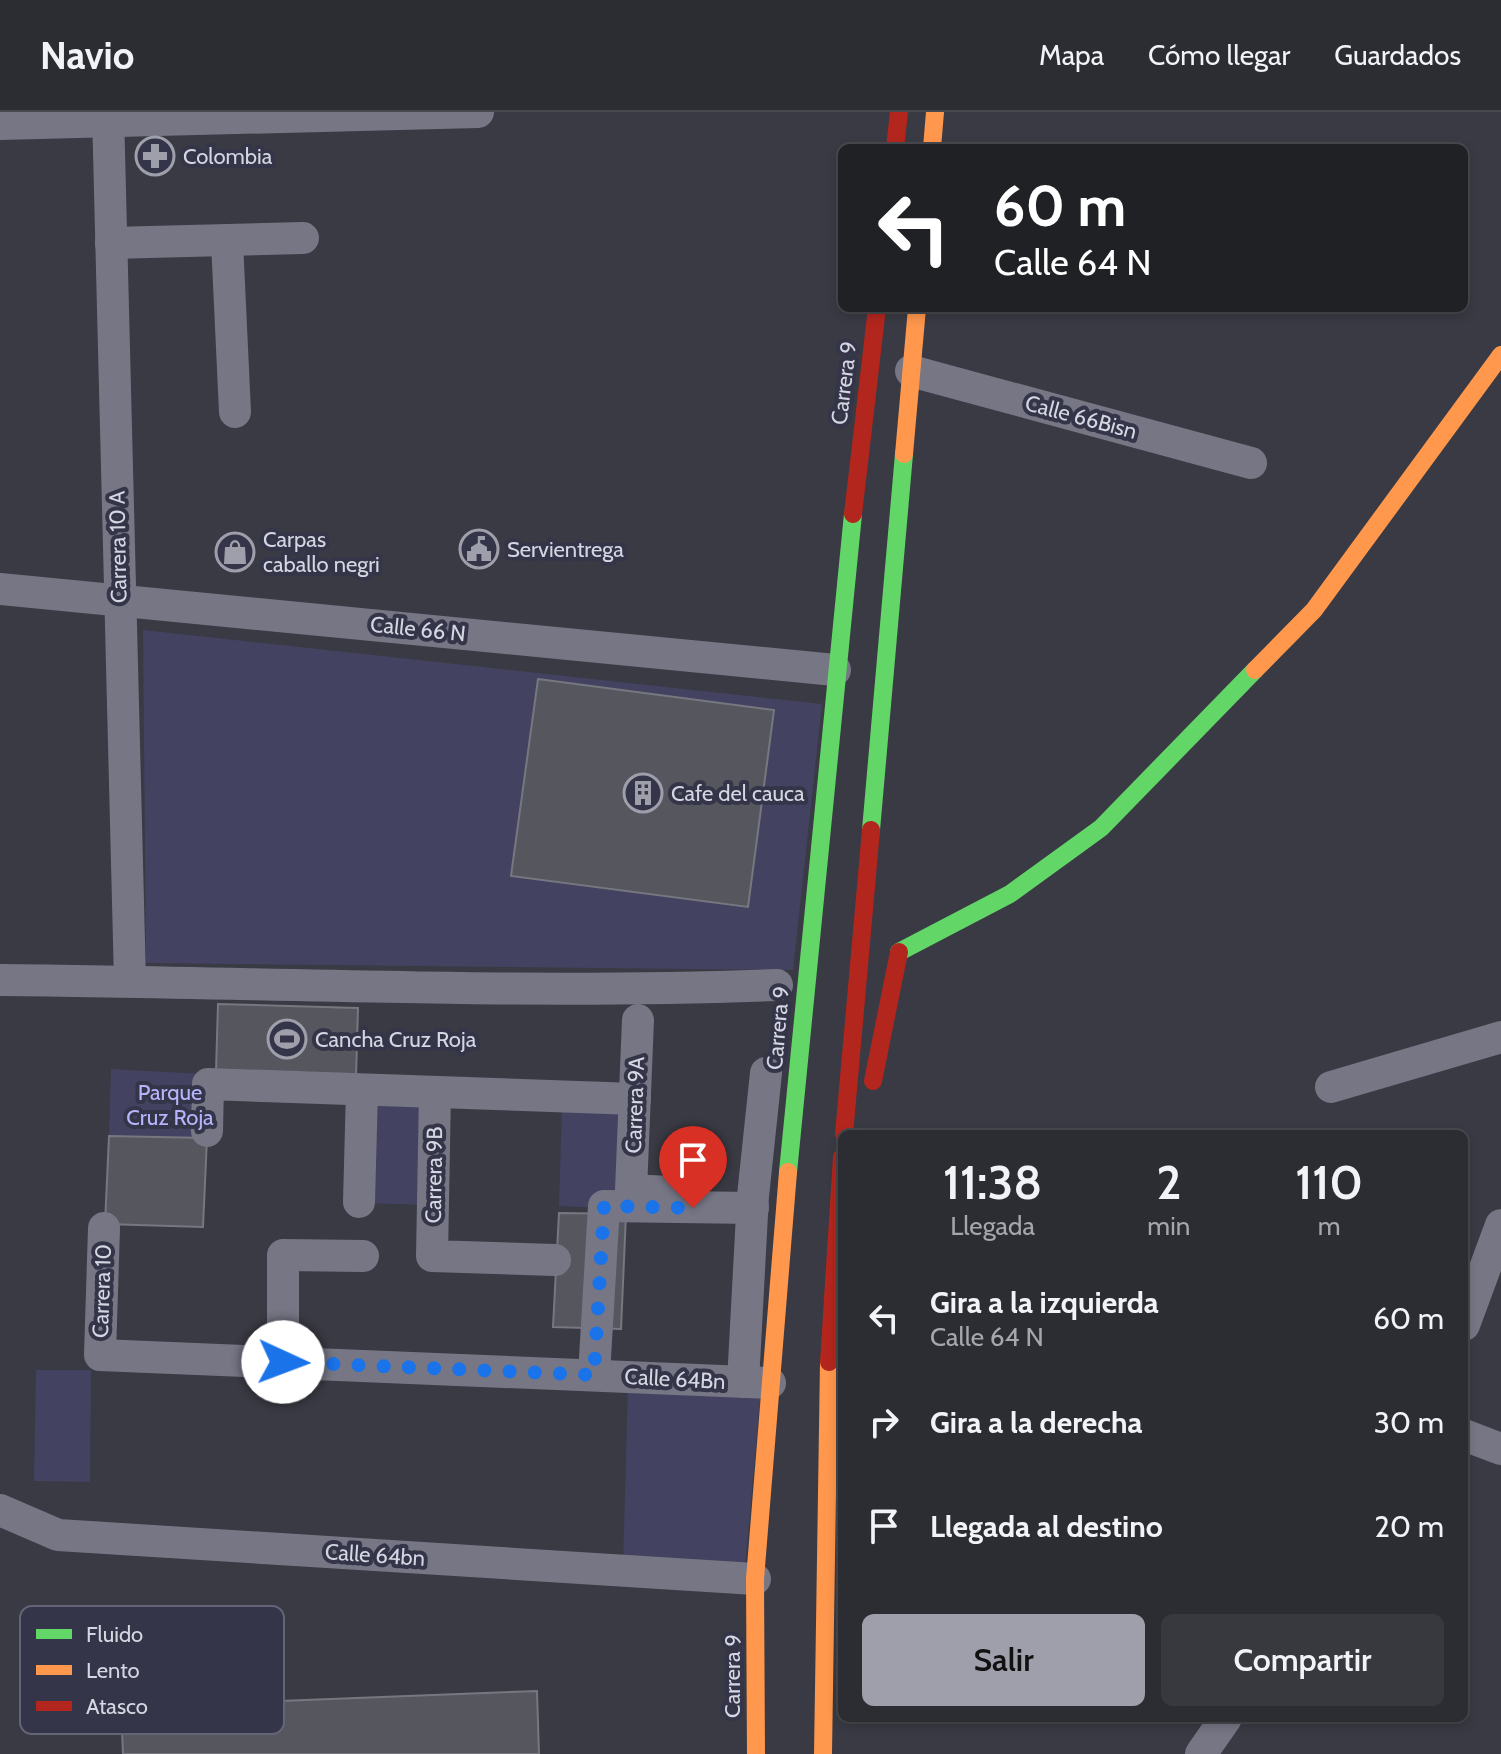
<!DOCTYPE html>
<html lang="es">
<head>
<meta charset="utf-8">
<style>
	body { margin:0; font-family:Cabin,sans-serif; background:#38383f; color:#f1f3f6; height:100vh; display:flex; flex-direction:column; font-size:30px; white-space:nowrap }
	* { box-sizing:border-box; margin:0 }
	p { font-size:26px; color:#a6a7ac }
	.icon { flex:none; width:44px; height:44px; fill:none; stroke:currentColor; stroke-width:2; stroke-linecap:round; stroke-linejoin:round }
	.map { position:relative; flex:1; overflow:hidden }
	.side { position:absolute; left:838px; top:1018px; width:630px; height:592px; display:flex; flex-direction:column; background:#2c2c33; border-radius:12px; box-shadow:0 4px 12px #0003,0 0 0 2px #48484e }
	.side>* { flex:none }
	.banner { position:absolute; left:838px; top:32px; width:630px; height:168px; border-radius:12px; box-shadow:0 4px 12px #0003,0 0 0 2px #48484e; background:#202124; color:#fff; overflow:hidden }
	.pin { position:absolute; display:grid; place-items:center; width:68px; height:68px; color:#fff; margin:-82px -34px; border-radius:50% 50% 50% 0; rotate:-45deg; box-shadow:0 0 8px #0007 }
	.pin .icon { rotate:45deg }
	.me { position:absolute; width:88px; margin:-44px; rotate:92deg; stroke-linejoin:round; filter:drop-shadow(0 0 6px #0008) }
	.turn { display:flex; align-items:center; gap:28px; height:168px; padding:0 24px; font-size:36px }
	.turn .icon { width:104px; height:104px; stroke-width:2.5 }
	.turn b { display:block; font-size:56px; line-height:68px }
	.eta { display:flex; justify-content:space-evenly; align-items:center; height:136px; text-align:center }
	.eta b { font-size:48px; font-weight:600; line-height:56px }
	.cta { display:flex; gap:16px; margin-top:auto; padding:16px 24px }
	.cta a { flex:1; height:92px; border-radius:12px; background:#9f9fab; color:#111; font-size:32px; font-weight:600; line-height:92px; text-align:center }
	.cta a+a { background:#38383f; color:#f1f3f6 }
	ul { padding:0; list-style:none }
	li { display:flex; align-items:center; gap:24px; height:104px; padding:0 24px }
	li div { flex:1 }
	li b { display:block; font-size:30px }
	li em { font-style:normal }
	header { display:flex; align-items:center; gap:48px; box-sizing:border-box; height:112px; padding:0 40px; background:#2c2c33; border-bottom:2px solid #48484e }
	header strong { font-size:38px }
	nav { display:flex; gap:44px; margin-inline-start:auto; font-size:28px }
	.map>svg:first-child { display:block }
	.green { fill:#434261 }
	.building { fill:#56565f; stroke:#777780; stroke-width:2 }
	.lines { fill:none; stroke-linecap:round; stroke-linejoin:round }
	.street { stroke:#767685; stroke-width:32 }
	.fast { stroke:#63d668; stroke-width:18 }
	.slow { stroke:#ff974d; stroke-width:18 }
	.jam { stroke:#b3261e; stroke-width:18 }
	.route { stroke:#1a73e8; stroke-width:14; stroke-dasharray:0 25.2 }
	.labels { text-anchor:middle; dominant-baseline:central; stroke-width:8; stroke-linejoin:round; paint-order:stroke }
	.poi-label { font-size:22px; fill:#d5d6e2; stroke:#353549; text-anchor:start }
	.street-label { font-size:22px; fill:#d5d6e2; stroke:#353549 }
	.park-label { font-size:22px; fill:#b6b5fb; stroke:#353549 }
	.key { fill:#353549; stroke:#656577; stroke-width:2 }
	.key-label { font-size:22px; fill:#d5d6e2 }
</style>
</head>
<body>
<header>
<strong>Navio</strong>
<nav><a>Mapa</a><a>Cómo llegar</a><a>Guardados</a></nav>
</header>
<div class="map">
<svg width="1501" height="1642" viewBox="0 0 1501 1642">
	<rect width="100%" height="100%" fill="#3a3a44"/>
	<!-- green -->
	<g class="green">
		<path d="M143 518 822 592 793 858 146 851Z"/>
		<path d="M111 957 204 962 201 1026 109 1024Z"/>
		<path d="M365 981 432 984 429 1093 363 1091Z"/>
		<path d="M562 991 629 993 626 1097 559 1094Z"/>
		<path d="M36 1258H91L90 1370 34 1369Z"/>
		<path d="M628 1274 761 1277 745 1456 623 1454Z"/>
	</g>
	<!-- building -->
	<g class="building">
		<path d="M538 567 774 598 748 795 511 764Z"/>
		<path d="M218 892 358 896 356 965 216 959Z"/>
		<path d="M109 1024 207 1026 203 1115 105 1112Z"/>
		<path d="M559 1101 626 1102 621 1217 553 1215Z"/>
		<path d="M537 1579 539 1642H123L121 1595Z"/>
	</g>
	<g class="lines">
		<!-- street -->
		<g class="street">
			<path d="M108 0 130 869"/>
			<path d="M0 12 478 0"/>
			<path d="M227 129 235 300"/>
			<path d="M111 131 303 126"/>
			<path d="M911 259 1251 351"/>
			<path d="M0 477 835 558"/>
			<path d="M0 868C259 870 518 883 777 873"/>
			<path d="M638 908 631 1078 670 1080"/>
			<path d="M1331 975 1501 925"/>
			<path d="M435 981 432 1144 555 1148"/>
			<path d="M207 1019 208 972 635 987"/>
			<path d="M359 1090 362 978"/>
			<path d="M104 1116 100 1243 770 1271"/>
			<path d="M1464 1213 1501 1113"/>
			<path d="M283 1250V1143L363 1144"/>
			<path d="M594 1263 604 1094 753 1096"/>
			<path d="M743 1270 753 1084 766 961"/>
			<path d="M1464 1323 1501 1337"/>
			<path d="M0 1398 58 1423 755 1467"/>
			<path d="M1201 1642 1226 1606"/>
		</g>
		<!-- fast -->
		<g class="fast">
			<path d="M871 718 904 342"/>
			<path d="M899 840 1010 782 1101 716 1255 558"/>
			<path d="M788 1060 853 402"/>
		</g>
		<!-- slow -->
		<g class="slow">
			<path d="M932 36 935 0"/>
			<path d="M904 342 917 196"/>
			<path d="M1255 558 1314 498 1501 243"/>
			<path d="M756 1642 755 1467 788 1060"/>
			<path d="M823 1642 829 1250"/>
		</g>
		<!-- jam -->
		<g class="jam">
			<path d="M895 36 899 0"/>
			<path d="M853 402 877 196"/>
			<path d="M873 969 899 840"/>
			<path d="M844 1022 871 718"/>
			<path d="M829 1250 842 1045"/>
		</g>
	</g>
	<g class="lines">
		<!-- route -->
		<path class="route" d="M283 1250 594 1263 604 1094 693 1096"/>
	</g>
	<!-- icons -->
	<defs>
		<symbol id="pharmacy-ring" viewBox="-11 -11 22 22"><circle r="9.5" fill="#353549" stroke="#9f9fab" stroke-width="1.5"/><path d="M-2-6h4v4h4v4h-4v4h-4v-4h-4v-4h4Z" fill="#9f9fab"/></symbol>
		<symbol id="civic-ring" viewBox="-11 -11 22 22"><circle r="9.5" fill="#353549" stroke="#9f9fab" stroke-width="1.5"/><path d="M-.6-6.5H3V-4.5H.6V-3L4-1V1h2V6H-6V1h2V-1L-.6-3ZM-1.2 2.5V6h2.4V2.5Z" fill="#9f9fab"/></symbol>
		<symbol id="shop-ring" viewBox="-11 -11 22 22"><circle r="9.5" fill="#353549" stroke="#9f9fab" stroke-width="1.5"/><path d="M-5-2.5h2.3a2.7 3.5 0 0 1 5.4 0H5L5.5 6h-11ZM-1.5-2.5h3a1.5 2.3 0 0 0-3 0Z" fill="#9f9fab"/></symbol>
		<symbol id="building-ring" viewBox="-11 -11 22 22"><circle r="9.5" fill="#353549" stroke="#9f9fab" stroke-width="1.5"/><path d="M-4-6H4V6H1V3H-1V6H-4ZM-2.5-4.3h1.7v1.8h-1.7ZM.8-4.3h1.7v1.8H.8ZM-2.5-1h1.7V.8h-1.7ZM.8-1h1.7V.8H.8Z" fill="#9f9fab"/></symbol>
		<symbol id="stadium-ring" viewBox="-11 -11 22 22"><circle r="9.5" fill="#353549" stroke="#9f9fab" stroke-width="1.5"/><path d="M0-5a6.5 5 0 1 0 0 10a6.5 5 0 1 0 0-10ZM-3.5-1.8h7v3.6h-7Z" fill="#9f9fab"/></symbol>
	</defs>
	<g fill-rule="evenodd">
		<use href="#pharmacy-ring" x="133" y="22" width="44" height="44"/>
		<use href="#civic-ring" x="457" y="415" width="44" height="44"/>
		<use href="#shop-ring" x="213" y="418" width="44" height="44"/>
		<use href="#building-ring" x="621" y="659" width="44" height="44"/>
		<use href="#stadium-ring" x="265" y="905" width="44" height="44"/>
	</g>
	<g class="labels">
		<!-- poi labels -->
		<g class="poi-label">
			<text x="183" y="44">Colombia</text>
			<text x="263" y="427">Carpas<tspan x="263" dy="25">caballo negri</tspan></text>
			<text x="507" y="437">Servientrega</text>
			<text x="671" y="681">Cafe del cauca</text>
			<text x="315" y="927">Cancha Cruz Roja</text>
		</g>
		<!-- street labels -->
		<g class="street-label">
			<text transform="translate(844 271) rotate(-83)">Carrera 9</text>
			<text transform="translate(1081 305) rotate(15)">Calle 66Bisn</text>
			<text transform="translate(118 435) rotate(-91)">Carrera 10 A</text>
			<text transform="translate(418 517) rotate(6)">Calle 66 N</text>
			<text transform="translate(778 916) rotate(-85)">Carrera 9</text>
			<text transform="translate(635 993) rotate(-88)">Carrera 9A</text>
			<text transform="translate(434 1063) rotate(-89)">Carrera 9B</text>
			<text transform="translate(102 1179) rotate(-88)">Carrera 10</text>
			<text transform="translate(675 1267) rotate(3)">Calle 64Bn</text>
			<text transform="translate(375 1443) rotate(4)">Calle 64bn</text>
			<text transform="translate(732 1564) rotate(-90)">Carrera 9</text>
		</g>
		<!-- park labels -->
		<g class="park-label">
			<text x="170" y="980">Parque<tspan x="170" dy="25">Cruz Roja</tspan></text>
		</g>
	</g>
	<!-- legend -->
	<rect x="20" y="1494" width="264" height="128" rx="12" class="key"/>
	<rect x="36" y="1517" width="36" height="10" fill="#63d668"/>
	<rect x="36" y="1553" width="36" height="10" fill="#ff974d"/>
	<rect x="36" y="1589" width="36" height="10" fill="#b3261e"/>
	<g class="key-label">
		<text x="86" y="1530">Fluido</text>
		<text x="86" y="1566">Lento</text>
		<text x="86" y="1602">Atasco</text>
	</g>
</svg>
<div class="pin" style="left:693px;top:1096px;background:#d93025"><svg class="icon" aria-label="arrive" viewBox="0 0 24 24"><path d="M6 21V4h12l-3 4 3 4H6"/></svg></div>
<svg class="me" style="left:283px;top:1250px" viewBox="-20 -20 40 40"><circle r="19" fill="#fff"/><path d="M0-13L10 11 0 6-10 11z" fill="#1a73e8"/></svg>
<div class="banner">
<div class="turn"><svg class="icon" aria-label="left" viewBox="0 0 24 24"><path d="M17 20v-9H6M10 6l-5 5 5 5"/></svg><div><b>60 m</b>Calle 64 N</div></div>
</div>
<section class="side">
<div class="eta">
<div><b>11:38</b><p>Llegada</p></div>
<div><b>2</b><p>min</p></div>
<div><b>110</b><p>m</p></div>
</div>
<ul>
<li><svg class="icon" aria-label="left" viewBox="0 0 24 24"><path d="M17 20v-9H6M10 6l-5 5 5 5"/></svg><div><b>Gira a la izquierda</b><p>Calle 64 N</p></div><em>60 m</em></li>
<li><svg class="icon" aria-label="right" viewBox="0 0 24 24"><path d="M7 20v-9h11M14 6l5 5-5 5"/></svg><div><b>Gira a la derecha</b></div><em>30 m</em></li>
<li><svg class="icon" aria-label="arrive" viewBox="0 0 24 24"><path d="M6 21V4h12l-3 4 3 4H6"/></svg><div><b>Llegada al destino</b></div><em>20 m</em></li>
</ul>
<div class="cta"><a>Salir</a><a>Compartir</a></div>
</section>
</div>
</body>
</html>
